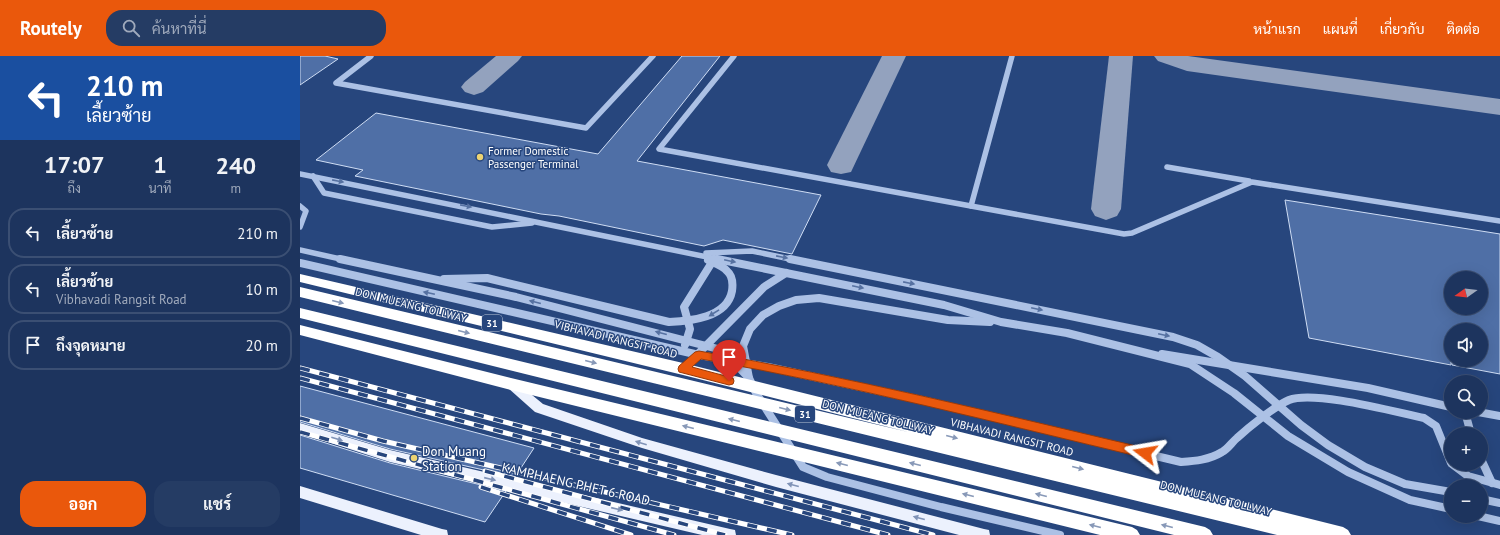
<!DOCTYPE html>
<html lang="th">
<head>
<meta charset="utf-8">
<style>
	body { margin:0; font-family:"PT Sans",Sarabun,sans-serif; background:#253c64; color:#f1f3f6; height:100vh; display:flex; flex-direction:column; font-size:15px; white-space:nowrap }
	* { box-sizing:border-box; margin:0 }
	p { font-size:13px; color:#a0aabc }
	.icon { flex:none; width:22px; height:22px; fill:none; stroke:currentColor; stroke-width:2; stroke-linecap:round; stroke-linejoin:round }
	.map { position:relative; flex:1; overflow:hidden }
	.sheet { display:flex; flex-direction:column; background:#1d345e; width:300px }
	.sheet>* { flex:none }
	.banner { background:#1a4fa0; color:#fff; overflow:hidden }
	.needle { width:26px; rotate:256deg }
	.tools { position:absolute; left:1144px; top:215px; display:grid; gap:8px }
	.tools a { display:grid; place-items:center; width:44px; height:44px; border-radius:50%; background:#1d345e; box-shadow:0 4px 16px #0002,0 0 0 1px #3b4f73; font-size:20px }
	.pin { position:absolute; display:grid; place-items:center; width:34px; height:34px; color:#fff; margin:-41px -17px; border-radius:50% 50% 50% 0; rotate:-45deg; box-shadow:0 0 4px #0007 }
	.pin .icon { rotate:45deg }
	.me { position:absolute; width:44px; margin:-22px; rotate:284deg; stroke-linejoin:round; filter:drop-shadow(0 0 3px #0008) }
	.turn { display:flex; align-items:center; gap:14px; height:84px; padding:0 20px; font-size:18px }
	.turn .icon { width:52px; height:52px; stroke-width:2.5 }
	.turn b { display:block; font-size:28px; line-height:34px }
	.eta { display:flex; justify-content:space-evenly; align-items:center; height:68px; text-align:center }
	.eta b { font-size:24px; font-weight:700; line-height:28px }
	.button { display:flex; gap:8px; margin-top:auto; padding:8px 20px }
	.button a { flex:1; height:46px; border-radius:16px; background:#ea580c; color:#fff; font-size:16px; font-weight:700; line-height:46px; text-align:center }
	.button a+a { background:#253c64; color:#f1f3f6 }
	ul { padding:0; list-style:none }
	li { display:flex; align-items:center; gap:12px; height:50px; margin:0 8px 6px; padding:0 12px; border:2px solid #3b4f73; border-radius:16px }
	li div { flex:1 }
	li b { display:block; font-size:15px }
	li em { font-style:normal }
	header { display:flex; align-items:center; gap:24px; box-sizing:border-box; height:56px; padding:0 20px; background:#ea580c; color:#fff }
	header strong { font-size:19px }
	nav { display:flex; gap:22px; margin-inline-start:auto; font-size:14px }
	.search { width:280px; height:36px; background:#253c64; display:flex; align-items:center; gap:10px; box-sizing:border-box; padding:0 14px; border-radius:16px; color:#a0aabc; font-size:15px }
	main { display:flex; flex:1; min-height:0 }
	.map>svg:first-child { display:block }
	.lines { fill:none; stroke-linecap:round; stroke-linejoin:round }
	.taxiway { fill:#93a2be; fill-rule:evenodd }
	.building { fill:#4f6fa6; stroke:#cfddf4; fill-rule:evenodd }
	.minor-far1 { stroke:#acc1e5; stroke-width:5.5 }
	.minor { stroke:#acc1e5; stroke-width:8 }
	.major { fill:#ecf1fd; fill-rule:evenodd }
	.highway { fill:#fff; fill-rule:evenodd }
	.rail-casing { stroke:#fff; stroke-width:5 }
	.rail { stroke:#27467d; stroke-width:3.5; stroke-dasharray:10; stroke-linecap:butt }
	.oneway { fill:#5671a1 }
	.oneway2 { fill:#8899b8 }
	.oneway3 { fill:#8093b7 }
	.route { fill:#ea580c; stroke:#983908 }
	.poi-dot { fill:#edd372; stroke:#27467d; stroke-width:1.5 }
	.labels { text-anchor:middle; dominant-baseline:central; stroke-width:3; stroke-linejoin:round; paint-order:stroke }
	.shield { fill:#27467d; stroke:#bec8d8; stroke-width:1 }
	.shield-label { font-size:10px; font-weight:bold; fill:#fff }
	.poi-label { font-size:11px; fill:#fff; stroke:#27467d; text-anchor:start }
	.street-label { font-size:11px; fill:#fff; stroke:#27467d }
	.near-poi-label { font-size:13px; fill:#fff; stroke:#27467d; text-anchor:start }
	.near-street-label { font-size:13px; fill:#fff; stroke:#27467d }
</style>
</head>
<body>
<header>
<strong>Routely</strong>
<div class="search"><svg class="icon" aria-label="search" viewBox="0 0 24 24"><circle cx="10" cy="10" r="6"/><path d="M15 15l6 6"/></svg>ค้นหาที่นี่</div>
<nav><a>หน้าแรก</a><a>แผนที่</a><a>เกี่ยวกับ</a><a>ติดต่อ</a></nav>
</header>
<main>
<section class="sheet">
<div class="banner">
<div class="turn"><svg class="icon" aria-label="left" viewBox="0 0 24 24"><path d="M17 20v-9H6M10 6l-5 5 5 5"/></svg><div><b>210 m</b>เลี้ยวซ้าย</div></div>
</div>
<div class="eta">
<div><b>17:07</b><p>ถึง</p></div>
<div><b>1</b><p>นาที</p></div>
<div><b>240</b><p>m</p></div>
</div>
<ul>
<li><svg class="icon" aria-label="left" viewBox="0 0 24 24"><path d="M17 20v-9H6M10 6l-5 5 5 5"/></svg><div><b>เลี้ยวซ้าย</b></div><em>210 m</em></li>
<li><svg class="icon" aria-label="left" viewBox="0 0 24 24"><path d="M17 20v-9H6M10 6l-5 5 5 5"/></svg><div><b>เลี้ยวซ้าย</b><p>Vibhavadi Rangsit Road</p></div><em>10 m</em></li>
<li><svg class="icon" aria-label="arrive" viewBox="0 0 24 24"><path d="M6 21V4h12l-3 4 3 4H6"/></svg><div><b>ถึงจุดหมาย</b></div><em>20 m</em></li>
</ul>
<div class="button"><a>ออก</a><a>แชร์</a></div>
</section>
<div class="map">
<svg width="1200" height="479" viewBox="0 0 1200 479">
	<rect width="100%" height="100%" fill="#27467d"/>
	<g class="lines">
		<!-- taxiway -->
		<g class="taxiway">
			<path d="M196 0H222L218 5 183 36 174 39 165 36 161 31 165 26Z"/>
			<path d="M582 0H606L551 116 541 118 531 116 527 109Z"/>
			<path d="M809 0H833L821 153 817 160 806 164 795 160 791 153Z"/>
			<path d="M854 0H888L1200 43V59L887 15 858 5Z"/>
		</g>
	</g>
	<!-- building -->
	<g class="building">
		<path d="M0 0H25L38 3 0 29Z"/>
		<path d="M382 0H420L337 105 521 139 492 198 423 184 404 190 259 160 241 158 55 120 63 114 16 104 76 57 298 98Z"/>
		<path d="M985 144 1200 178V318L1152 309V304H1181V274H1151V309L1009 282ZM1151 222H1181V252H1151Z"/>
		<path d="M0 330 234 392 215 421 90 393 0 366Z"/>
		<path d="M0 379 90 407 206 435 185 466 0 412Z"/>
	</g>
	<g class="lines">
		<!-- minor-far1 -->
		<g class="minor-far1">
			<path d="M71 0 36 27 286 72 353 0"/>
			<path d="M434 0 359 93 824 178 832 177 952 126 1200 165"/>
			<path d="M867 111 949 125"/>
			<path d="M0 118 422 204"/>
			<path d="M13 120 24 137 192 171 232 167"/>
			<path d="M0 150 6 155 0 171"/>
			<path d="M671 150 712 0"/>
			<path d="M0 194 45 204"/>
			<path d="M406 197 452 195 495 204"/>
			<path d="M413 204 414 202"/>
		</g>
		<!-- minor -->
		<g class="minor">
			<path d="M40 203 216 241 422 294 449 322 456 337 503 411 527 421 641 451 760 479"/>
			<path d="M417 203 644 249 701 266 767 277 890 308 934 337 988 380 1048 416 1110 444 1151 453"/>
			<path d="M490 203 873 281 897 289 918 301 945 320 1001 369 1028 389 1065 411 1105 428 1151 436"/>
			<path d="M0 207 399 299 468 311 626 345 881 406C895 405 909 404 922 396 928 393 932 386 937 382 949 371 975 350 989 344 1014 334 1095 356 1124 362L1136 370 1151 407"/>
			<path d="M144 223 187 222 369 266C390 265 427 262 432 235 433 228 433 220 427 215 423 210 414 207 408 204"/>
			<path d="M385 289 390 273 384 251 414 203"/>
			<path d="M862 298 1068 332 1151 351"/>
			<path d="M383 313 464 231 486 217"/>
			<path d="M449 322 443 290 450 273 463 259 479 250 496 244 519 242 648 264 690 266"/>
			<path d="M1165 356 1171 378"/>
			<path d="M1178 356 1200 360"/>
			<path d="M1181 403 1192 427"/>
			<path d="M1152 408 1168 420 1200 429"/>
			<path d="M1181 443 1200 447"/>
			<path d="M1178 460 1200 465"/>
		</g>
		<!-- major -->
		<g class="major">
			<path d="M211 323 215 325 243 348 342 382 476 419 684 473 689 474 690 479H659L476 431 342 392 235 356 207 331 205 328 207 325Z"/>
			<path d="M0 367 90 394 430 473 435 474 436 479H402L90 406 0 377Z"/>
			<path d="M0 430 142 473 147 474 148 479H121L0 442Z"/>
		</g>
		<!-- highway -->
		<g class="highway">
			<path d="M0 218 383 307 1043 471 1048 474 1051 479H977L0 241V231L608 376 383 319 0 226Z"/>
			<path d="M0 252 905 471 910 474 913 479H874L0 262Z"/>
			<path d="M0 269 211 322 832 471 837 474 840 479H800L211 334 0 279Z"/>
		</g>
		<defs>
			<g id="rail">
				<path d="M0 312 633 479"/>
				<path d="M0 322 588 479"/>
				<path d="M0 362 83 385 492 479"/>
				<path d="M0 376 374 479"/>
				<path d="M185 415 425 479"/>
				<path d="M181 431 331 479"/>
			</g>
		</defs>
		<!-- rail casing -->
		<use href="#rail" class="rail-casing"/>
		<!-- rail -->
		<use href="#rail" class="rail"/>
	</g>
	<!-- one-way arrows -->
	<defs><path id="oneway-solid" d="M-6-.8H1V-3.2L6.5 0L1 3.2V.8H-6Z"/></defs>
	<g class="oneway">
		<use href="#oneway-solid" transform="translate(38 125) rotate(11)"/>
		<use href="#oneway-solid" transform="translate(166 150) rotate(11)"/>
		<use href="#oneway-solid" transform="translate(482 201) rotate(11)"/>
		<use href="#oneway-solid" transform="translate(430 205) rotate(12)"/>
		<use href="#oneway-solid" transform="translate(609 227) rotate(11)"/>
		<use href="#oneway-solid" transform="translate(558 231) rotate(12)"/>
		<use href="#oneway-solid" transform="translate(129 237) rotate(-168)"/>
		<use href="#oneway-solid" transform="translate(235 246) rotate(-166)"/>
		<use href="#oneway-solid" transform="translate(737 253) rotate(12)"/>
		<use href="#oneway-solid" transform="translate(414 257) rotate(148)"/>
		<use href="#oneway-solid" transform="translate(361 277) rotate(-165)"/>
		<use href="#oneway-solid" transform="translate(864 279) rotate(12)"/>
	</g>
	<g class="oneway2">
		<use href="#oneway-solid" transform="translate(38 246) rotate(14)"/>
		<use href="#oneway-solid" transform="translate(164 276) rotate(14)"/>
		<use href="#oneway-solid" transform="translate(291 306) rotate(14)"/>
		<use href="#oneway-solid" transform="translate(485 353) rotate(14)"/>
		<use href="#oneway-solid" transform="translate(434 364) rotate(-166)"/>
		<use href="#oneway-solid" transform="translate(388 371) rotate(-166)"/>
		<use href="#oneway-solid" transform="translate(652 381) rotate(14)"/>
		<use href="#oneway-solid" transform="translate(542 408) rotate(-166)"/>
		<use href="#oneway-solid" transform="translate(615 408) rotate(-166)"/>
		<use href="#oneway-solid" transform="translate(778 412) rotate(14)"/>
		<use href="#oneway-solid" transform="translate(668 439) rotate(-166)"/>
		<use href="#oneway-solid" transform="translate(741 439) rotate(-166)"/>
		<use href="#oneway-solid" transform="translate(795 470) rotate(-166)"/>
		<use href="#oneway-solid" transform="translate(867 470) rotate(-166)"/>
	</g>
	<g class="oneway3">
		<use href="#oneway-solid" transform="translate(37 383) rotate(18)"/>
		<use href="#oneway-solid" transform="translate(341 387) rotate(-163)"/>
		<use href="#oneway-solid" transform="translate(190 423) rotate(13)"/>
		<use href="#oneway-solid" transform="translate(493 429) rotate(-165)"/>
		<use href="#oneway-solid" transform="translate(317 453) rotate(13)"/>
		<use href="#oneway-solid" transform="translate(619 462) rotate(-165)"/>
	</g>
	<!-- route -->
	<path class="route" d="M399 295C549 321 697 357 845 392L849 394 850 397 849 401 845 402C697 367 550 329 401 303L392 311 433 322 434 325 433 328 429 329 379 316 378 313 379 310 395 296Z"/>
	<!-- markers -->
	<g class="poi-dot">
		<circle cx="180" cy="101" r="4"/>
		<circle cx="114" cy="402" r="4"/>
	</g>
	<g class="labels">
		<!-- shield labels -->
		<g class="shield">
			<rect x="182" y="259" width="20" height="16" rx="3"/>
			<rect x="495" y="350" width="20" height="16" rx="3"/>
		</g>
		<g class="shield-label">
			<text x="192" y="267">31</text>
			<text x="505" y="358">31</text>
		</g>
		<!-- poi labels -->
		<g class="poi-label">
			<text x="188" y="95">Former Domestic<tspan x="188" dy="13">Passenger Terminal</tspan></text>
		</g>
		<!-- street labels -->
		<g class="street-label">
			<text transform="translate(111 249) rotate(14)">DON MUEANG TOLLWAY</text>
			<text transform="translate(316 283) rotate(14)">VIBHAVADI RANGSIT ROAD</text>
			<text transform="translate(578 361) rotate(14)">DON MUEANG TOLLWAY</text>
			<text transform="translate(712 381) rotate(14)">VIBHAVADI RANGSIT ROAD</text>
			<text transform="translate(916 442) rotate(14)">DON MUEANG TOLLWAY</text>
		</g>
		<!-- near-poi labels -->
		<g class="near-poi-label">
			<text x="122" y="395">Don Muang<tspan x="122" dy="15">Station</tspan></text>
		</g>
		<!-- near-street labels -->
		<g class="near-street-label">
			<text transform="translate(276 428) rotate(13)">KAMPHAENG PHET 6 ROAD</text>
		</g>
	</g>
</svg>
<div class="tools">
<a><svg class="needle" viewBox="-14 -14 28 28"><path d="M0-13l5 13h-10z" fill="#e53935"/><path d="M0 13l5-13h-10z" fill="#a0aabc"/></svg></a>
<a><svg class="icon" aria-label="sound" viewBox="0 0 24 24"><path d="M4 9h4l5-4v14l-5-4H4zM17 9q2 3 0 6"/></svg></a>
<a><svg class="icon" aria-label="search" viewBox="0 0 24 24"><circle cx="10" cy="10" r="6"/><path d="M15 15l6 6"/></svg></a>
<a>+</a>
<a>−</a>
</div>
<div class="pin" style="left:429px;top:325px;background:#d93025"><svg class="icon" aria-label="arrive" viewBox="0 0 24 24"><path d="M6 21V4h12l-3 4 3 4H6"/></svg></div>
<svg class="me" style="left:845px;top:397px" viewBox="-20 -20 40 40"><path d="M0-17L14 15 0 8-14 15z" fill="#ea580c" stroke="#fff" stroke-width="4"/></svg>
</div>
</main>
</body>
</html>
